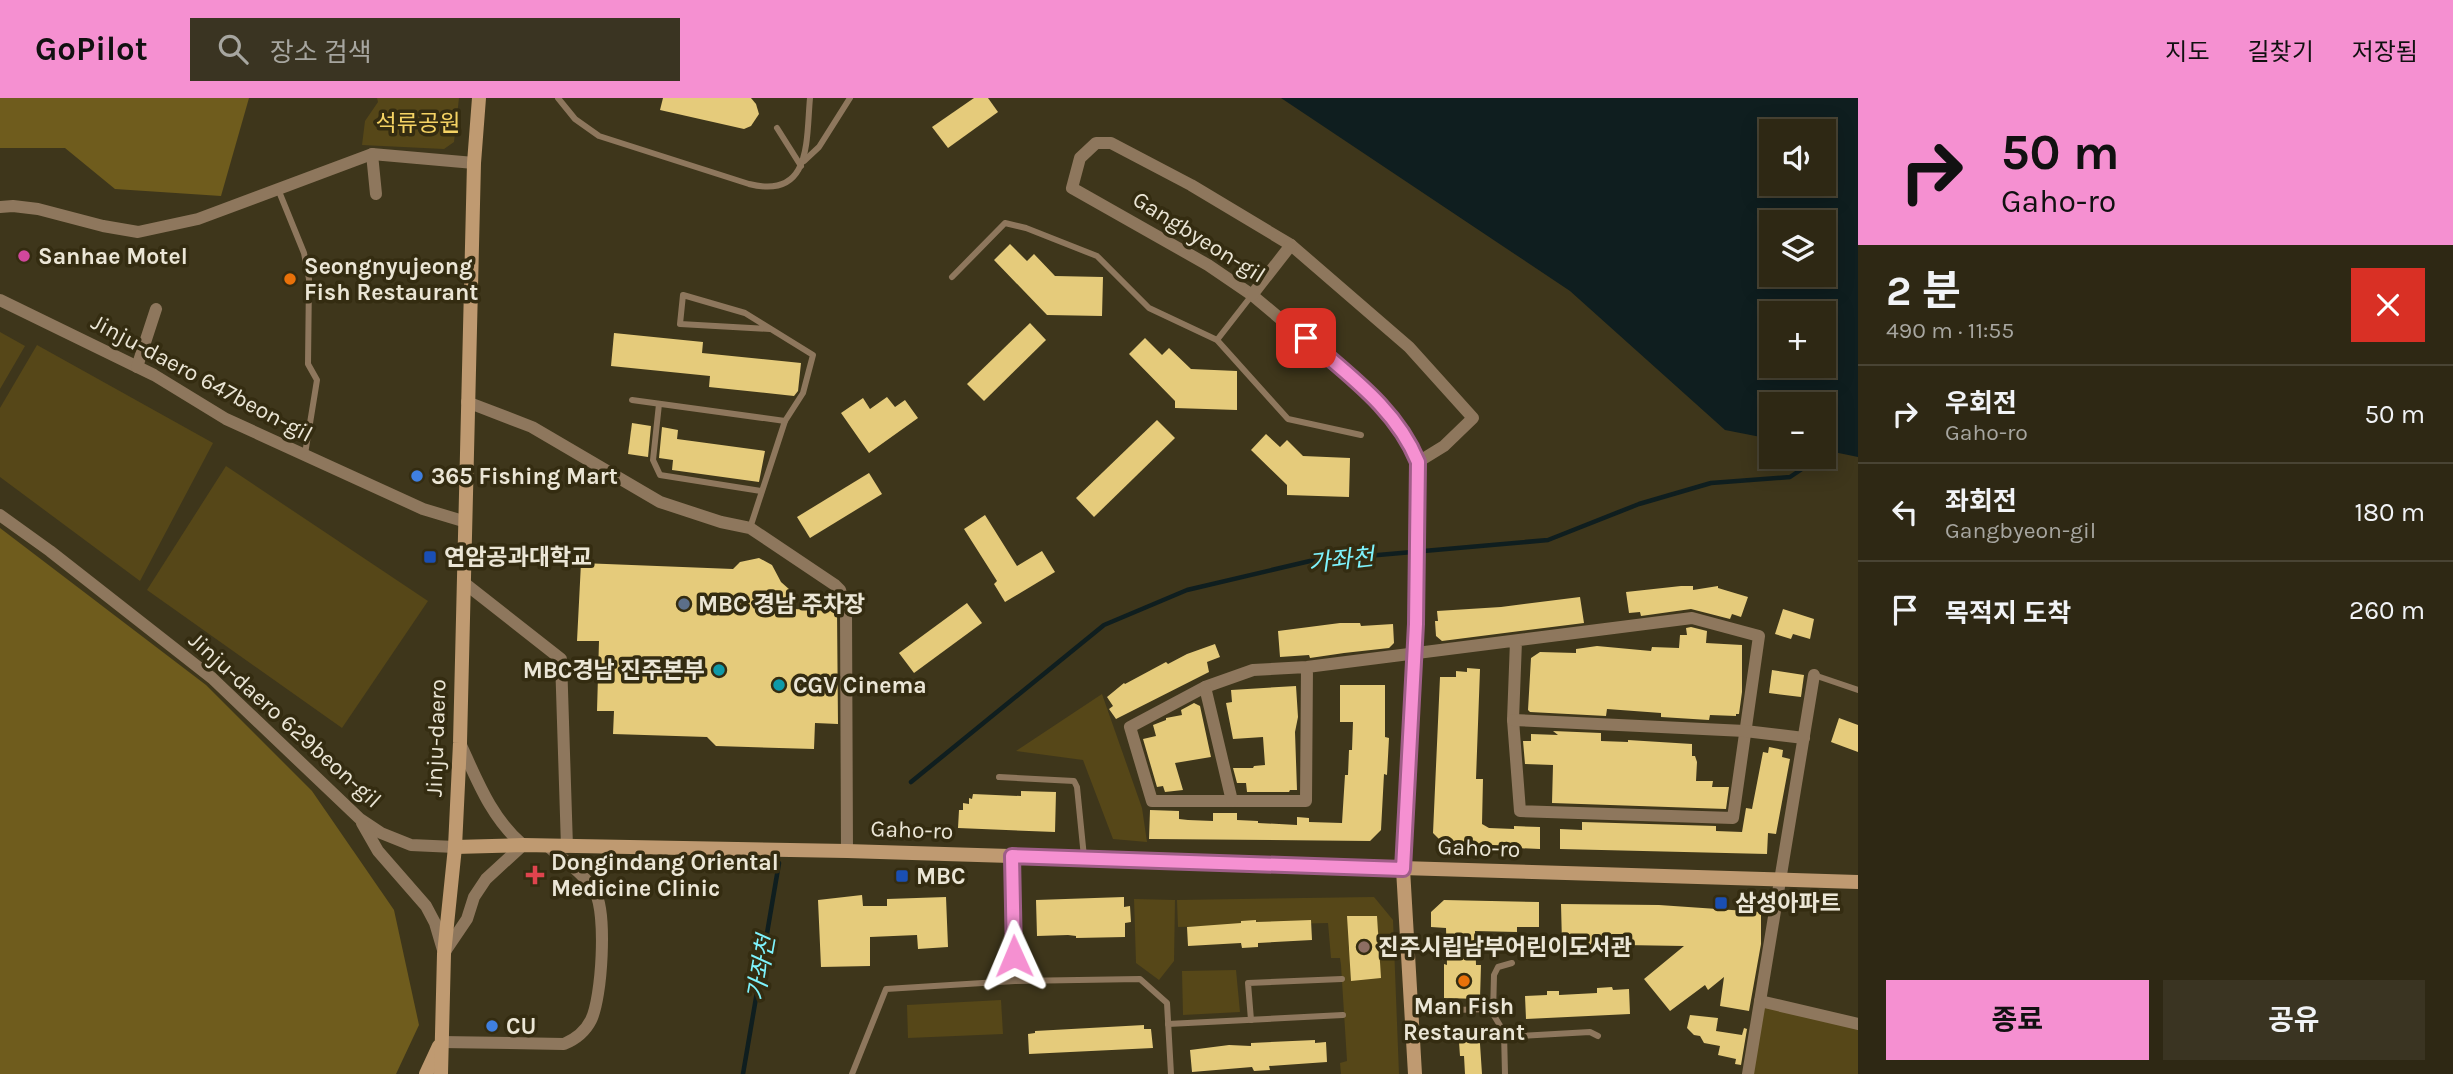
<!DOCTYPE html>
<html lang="ko">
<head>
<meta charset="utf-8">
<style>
	body { margin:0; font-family:Karla,"Noto Sans KR",sans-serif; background:#3a3422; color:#f1f3f6; height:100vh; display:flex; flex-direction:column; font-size:26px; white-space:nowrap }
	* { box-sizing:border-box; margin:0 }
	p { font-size:23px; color:#a7a6a0 }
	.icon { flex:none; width:38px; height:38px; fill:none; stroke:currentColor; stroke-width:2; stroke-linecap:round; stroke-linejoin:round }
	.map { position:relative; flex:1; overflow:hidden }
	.drawer { display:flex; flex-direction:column; background:#2e2814; width:595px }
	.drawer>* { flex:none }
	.hud { background:#f590d1; color:#111; overflow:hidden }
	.buttons { position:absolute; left:1759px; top:21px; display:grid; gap:14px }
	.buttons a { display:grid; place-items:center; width:77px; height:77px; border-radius:0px; background:#2e2814; box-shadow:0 4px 18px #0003,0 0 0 2px #494434; font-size:35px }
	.pin { position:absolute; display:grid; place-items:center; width:60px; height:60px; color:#fff; margin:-30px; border-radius:14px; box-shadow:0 4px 10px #0006 }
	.me { position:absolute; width:77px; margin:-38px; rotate:359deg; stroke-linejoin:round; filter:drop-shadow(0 0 5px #0008) }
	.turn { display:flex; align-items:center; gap:24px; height:147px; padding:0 28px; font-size:32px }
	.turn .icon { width:91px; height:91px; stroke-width:2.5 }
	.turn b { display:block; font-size:49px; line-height:60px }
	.round { display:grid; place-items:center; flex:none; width:74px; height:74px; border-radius:0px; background:#3a3422 }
	.overview { display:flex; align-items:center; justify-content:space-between; height:119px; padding:0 28px }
	h1 { font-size:42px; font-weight:700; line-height:52px }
	.action { display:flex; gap:14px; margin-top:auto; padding:14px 28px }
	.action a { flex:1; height:80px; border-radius:0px; background:#f590d1; color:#111; font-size:28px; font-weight:700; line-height:80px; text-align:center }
	.action a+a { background:#3a3422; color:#f1f3f6 }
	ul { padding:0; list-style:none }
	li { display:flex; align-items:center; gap:21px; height:98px; padding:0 28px; border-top:2px solid #494434 }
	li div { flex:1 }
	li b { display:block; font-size:26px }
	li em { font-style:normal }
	header { display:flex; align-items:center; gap:42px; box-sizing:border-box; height:98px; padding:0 35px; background:#f590d1; color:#111 }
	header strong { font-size:33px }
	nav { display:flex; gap:38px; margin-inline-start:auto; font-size:24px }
	.search { width:490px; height:63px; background:#3a3422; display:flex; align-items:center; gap:18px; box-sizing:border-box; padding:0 24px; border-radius:0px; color:#a7a6a0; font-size:26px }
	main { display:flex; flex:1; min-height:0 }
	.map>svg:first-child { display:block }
	.green { fill:#564718 }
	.forest { fill:#6f5c1d }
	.water { fill:#0f1e1f; fill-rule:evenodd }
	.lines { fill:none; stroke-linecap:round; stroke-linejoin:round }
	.stream { stroke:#0f1e1f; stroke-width:4.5 }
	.building { fill:#e5cb7b }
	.lane { stroke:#8e775d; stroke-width:6 }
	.street { stroke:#8e775d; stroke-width:12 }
	.secondary { stroke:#bf9a71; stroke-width:14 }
	.route-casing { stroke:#9f5e88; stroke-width:18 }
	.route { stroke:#f590d1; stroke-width:12 }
	.hotel-dot { fill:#d1479c; stroke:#342c11; stroke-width:2.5 }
	.food-dot { fill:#e8710a; stroke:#342c11; stroke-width:2.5 }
	.shop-dot { fill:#3f7fe0; stroke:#342c11; stroke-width:2.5 }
	.transit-dot { fill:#1a4fb4; stroke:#342c11; stroke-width:2.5 }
	.service-dot { fill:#5c6f8a; stroke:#342c11; stroke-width:2.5 }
	.culture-dot { fill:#0f9aa8; stroke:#342c11; stroke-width:2.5 }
	.health-dot { fill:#e0444e; stroke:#342c11; stroke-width:2.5 }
	.education-dot { fill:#8d6e63; stroke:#342c11; stroke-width:2.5 }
	.labels { text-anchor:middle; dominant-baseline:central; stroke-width:7; stroke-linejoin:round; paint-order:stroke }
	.park-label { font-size:23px; fill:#f5d364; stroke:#342c11 }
	.street-label { font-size:23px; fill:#ebe6d6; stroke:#342c11 }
	.poi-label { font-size:23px; font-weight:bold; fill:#ebe6d6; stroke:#342c11; text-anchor:start }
	.water-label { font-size:24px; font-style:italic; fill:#7ef4fe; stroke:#342c11 }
</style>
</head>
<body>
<header>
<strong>GoPilot</strong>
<div class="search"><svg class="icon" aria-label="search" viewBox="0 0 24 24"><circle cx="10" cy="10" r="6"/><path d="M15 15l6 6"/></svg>장소 검색</div>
<nav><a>지도</a><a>길찾기</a><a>저장됨</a></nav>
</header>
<main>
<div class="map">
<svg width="1858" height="976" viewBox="0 0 1858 976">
	<rect width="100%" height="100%" fill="#3e361b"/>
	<!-- green -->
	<g class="green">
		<path d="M377 0H459L454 44 444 51 362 47 365 23 378 4Z"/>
		<path d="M0 234 25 248 0 291Z"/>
		<path d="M37 247 213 345 140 483 0 379V310Z"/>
		<path d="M226 368 428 503 342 630 147 492Z"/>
		<path d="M1102 596 1142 710 1147 744 1113 741 1083 662 1016 653Z"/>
		<path d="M1374 799 1393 822 1399 976H1341L1340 965 1347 963 1341 867 1340 860H1331L1328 825 1178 829 1177 802Z"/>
		<path d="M1134 801 1175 802 1174 863 1159 882 1136 865Z"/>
		<path d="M1236 872 1240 914 1183 917 1182 873Z"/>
		<path d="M1001 902 1003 936 908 940 907 907Z"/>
		<path d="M1764 906 1858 928V976H1752Z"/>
	</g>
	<!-- forest -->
	<g class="forest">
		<path d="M0 0H249L221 98 115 91 65 50H0Z"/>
		<path d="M0 430 206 587 312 693 394 812 419 927 396 976H0Z"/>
	</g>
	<!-- water -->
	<path class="water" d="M1281 0H1858V359L1824 352V306H1771V341L1725 332 1570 193ZM1771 33H1824V86H1771ZM1771 124H1824V177H1771ZM1771 215H1824V268H1771Z"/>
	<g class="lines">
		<!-- stream -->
		<g class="stream">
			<path d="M911 684 1104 527 1187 492 1310 463 1548 442 1639 406 1711 385 1790 379 1820 359"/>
			<path d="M743 976 779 765"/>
		</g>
	</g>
	<!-- building -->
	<g class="building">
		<path d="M663 0H751L756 6 759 16 751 28 744 31 660 12Z"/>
		<path d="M974 0H988L998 14 948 50 932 29Z"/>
		<path d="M1010 146 1027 163 1034 156 1055 178 1103 179 1102 218 1047 217 994 162Z"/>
		<path d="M1030 225 1046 242 984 303 967 286Z"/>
		<path d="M614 235 703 244 702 255 801 265 798 293 794 298 709 289 710 278 611 268Z"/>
		<path d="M1145 240 1162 257 1169 250 1191 271 1237 273V312L1175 310V303L1129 256Z"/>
		<path d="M887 299 895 309 905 302 918 320 869 355 841 315 863 300 870 311Z"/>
		<path d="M1157 322 1175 340 1094 419 1076 400Z"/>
		<path d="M632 325 651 328 648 359 628 356Z"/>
		<path d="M662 329 678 332 677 341 765 353 759 384 672 372 673 362 659 360Z"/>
		<path d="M1266 336 1280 349 1287 342 1303 358 1350 360 1349 399 1287 397V387L1251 352Z"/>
		<path d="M869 375 882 396 810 440 797 419Z"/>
		<path d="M985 417 1017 468 1042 453 1055 474 1005 504 994 486 997 483 964 431Z"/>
		<path d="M759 460 772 467 781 484 790 492 789 511 837 512 838 626 815 625 814 651 716 648 707 639 613 636 614 613H597L599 543H577L581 465 733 471 740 464Z"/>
		<path d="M1681 488H1693V492L1718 488V490L1748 499 1741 519 1732 516 1730 521 1691 511 1641 518 1640 514 1629 515 1626 494Z"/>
		<path d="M1580 499 1584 525 1442 543 1436 538 1435 523H1438L1437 513 1501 509Z"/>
		<path d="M967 505 982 525 914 575 899 555Z"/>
		<path d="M1783 511 1814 521 1810 541 1793 536 1791 541 1775 536Z"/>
		<path d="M1340 525H1360L1361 528 1393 526 1394 545 1389 550 1344 555 1310 560 1309 557 1280 559 1278 533Z"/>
		<path d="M1691 529 1707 533 1706 545 1742 547V594L1739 616H1736V618L1710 617 1709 622 1661 619V615L1607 611 1606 618 1530 614 1528 612 1531 560 1540 554 1576 555V551L1597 548 1651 553 1652 549 1679 550 1680 537H1687L1686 530Z"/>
		<path d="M1215 546 1220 559 1207 564 1209 574 1116 621 1109 611 1113 608 1107 599 1124 585 1125 586 1166 564 1168 566 1187 556Z"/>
		<path d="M1467 570 1480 571 1476 681H1483L1482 726 1489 730 1514 731V728L1540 729V751L1445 747 1433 735 1440 579H1456V573L1467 574Z"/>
		<path d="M1772 572 1804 577 1801 599 1769 595Z"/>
		<path d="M1340 587H1385V639L1389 640 1387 677 1384 676 1381 732 1370 743 1149 741 1150 712 1179 713V721L1188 722 1213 723V715H1237V722L1258 723V725L1297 727V719L1309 720V724L1342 725 1345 677H1348L1349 652H1352L1353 624H1340Z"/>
		<path d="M1296 588 1298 619 1295 634 1297 692H1290L1289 694H1247L1246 685H1237L1233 670H1253L1254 668 1265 667 1263 639 1233 641 1226 605 1232 604 1231 592Z"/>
		<path d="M1194 605 1200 608 1211 659 1175 665 1183 692 1165 694 1163 688 1157 689 1143 641 1156 638 1153 627 1166 622V620L1182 617 1181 612Z"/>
		<path d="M1839 620 1858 627V654L1831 644Z"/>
		<path d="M1553 633 1601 635V643L1628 644V642L1692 646V658H1695L1697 664 1696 683H1713L1712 689H1729L1726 711 1552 705 1553 667 1525 666 1523 643H1531V636L1558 637Z"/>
		<path d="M1769 649 1783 652 1782 659 1790 661 1776 736 1768 735 1767 756 1560 751V731L1582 732V724L1716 728V733L1742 734 1746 710 1752 711 1763 654 1768 655Z"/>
		<path d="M1021 693 1056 694 1055 734 958 730 959 712H963V705L969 706V700L972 701 973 696 1021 698Z"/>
		<path d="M862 797 863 808H887V801L946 799 948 849 918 851 917 837 870 839V868L821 869 818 802Z"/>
		<path d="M1124 799V809L1130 808 1131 824 1125 825V839L1076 840V838L1068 837 1037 838 1036 802Z"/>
		<path d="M1444 802 1539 804V829H1517V834L1475 833 1476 867H1481L1480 901 1444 900V866L1447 867 1446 830 1431 829V814Z"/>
		<path d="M1561 806 1659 807 1761 814V846L1749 913 1720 908 1724 879 1708 892 1705 887 1670 913 1644 881 1684 848 1562 846Z"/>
		<path d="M1347 818H1377L1381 880 1351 883Z"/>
		<path d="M1256 822V824L1311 822 1312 842 1258 845V849L1242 850 1241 845 1188 848 1187 829 1241 825V823Z"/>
		<path d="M1612 889 1613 892 1629 891 1630 916 1526 921 1525 898 1547 897V893H1559V897L1597 895V890Z"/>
		<path d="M1690 917 1718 920 1716 933 1742 937 1744 930 1747 931 1741 967 1735 966 1736 961 1718 957 1720 948 1704 945 1700 938 1694 937 1687 930Z"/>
		<path d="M1144 927V931H1151L1153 950 1029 956 1028 936 1035 935V933Z"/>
		<path d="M1479 931 1482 976H1465L1464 958H1460L1459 944H1462V932Z"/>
		<path d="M1315 942V945L1326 944 1327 964 1269 968 1270 972 1254 973 1252 969 1192 974 1190 952 1229 947 1251 948V945Z"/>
	</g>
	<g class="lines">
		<!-- lane -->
		<g class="lane">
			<path d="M558 0 575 21 599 38 749 86C812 102 806 42 810 0"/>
			<path d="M777 30 801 68"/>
			<path d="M804 63 819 49 850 0"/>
			<path d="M278 91 304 155 309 181 308 266 317 282 305 356"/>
			<path d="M952 179 1005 125 1026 130 1097 158 1149 210 1217 242 1288 321 1361 337"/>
			<path d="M770 231 680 226 683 197 745 215 813 257 803 295 785 323"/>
			<path d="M1217 242 1252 197"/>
			<path d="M632 302 785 323 750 430"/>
			<path d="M659 306 653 362 660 377 761 393"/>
			<path d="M1814 577 1858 592"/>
			<path d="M999 679 1074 683 1077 689 1084 759"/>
			<path d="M1012 758 1015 883 1140 881 1167 905 1171 976"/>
			<path d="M1412 913 1493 911"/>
			<path d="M1251 922 1248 885 1342 881"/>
			<path d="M1168 926 1343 917"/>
			<path d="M1504 939 1590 934 1598 938"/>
			<path d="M852 976 886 891 1015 883"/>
			<path d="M1505 976 1504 934 1493 916 1494 877 1498 869 1512 865"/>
		</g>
		<!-- street -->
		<g class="street">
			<path d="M1096 45H1111L1191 87 1291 147 1409 249 1473 320 1444 348 1418 364 1410 345 1381 305 1252 197 1208 167 1072 90 1080 60Z"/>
			<path d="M372 56 376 96"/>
			<path d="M0 109 13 108 38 111 103 128 138 134 198 121 372 56 474 65"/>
			<path d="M1252 197 1291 147"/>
			<path d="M0 202 154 277 226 321 423 411 463 423"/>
			<path d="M137 269 156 211"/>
			<path d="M467 304 532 329 660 404 721 424 750 430 835 487 840 492 846 513 847 753"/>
			<path d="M0 417 50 453 212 580 360 721 381 735 411 747 455 749"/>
			<path d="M463 484 561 561 567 749"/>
			<path d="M1307 569 1306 703H1152L1130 629 1205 589 1253 572 1307 569 1692 520 1759 538 1733 720 1520 713 1513 622 1516 543"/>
			<path d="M1205 589 1232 703"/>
			<path d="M1513 622 1745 633 1804 640"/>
			<path d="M362 725 378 753 426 808 435 825 443 852"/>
			<path d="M444 855 467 821 474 799 486 781 523 747C491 720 477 682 460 645"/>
			<path d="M1760 903 1858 926"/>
			<path d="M441 944 564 946C576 941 585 934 591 922 602 900 607 815 595 794 585 776 563 762 548 748"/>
			<path d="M1748 976 1814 577"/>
		</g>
		<!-- secondary -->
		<g class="secondary">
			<path d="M455 749 523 747 847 753 1858 784"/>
			<path d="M426 976 439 948"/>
			<path d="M441 976 444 856 455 749 460 645 474 65 479 0"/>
			<path d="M1415 976 1403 771 1416 526 1418 364"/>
		</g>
	</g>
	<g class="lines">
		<defs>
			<path id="route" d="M1014 858 1012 758 1403 771 1416 526 1418 364C1396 310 1348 277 1306 240"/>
		</defs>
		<!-- route casing -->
		<use href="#route" class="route-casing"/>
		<!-- route -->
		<use href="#route" class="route"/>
	</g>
	<!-- markers -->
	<circle class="hotel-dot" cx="24" cy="158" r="7"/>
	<g class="food-dot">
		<circle cx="290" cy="181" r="7"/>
		<circle cx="1464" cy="883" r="7"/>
	</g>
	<g class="shop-dot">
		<circle cx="417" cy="378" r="7"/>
		<circle cx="492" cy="928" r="7"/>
	</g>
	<g class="transit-dot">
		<rect x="423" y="452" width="14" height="14" rx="3.5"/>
		<rect x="895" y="771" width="14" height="14" rx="3.5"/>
		<rect x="1714" y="798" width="14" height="14" rx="3.5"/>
	</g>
	<circle class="service-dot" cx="684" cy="506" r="7"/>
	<g class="culture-dot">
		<circle cx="719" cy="572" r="7"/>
		<circle cx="779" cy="587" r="7"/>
	</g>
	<path class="health-dot" d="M531.5 766.5h7v7h7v7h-7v7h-7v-7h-7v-7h7z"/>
	<circle class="education-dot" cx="1364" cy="849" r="7"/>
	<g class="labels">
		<!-- park labels -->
		<g class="park-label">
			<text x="418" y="25">석류공원</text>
		</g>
		<!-- street labels -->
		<g class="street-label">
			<text transform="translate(1199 139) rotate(32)">Gangbyeon-gil</text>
			<text transform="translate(202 280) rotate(28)">Jinju-daero 647beon-gil</text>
			<text transform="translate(285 622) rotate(42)">Jinju-daero 629beon-gil</text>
			<text transform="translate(436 640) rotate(-88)">Jinju-daero</text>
			<text transform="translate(912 732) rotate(2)">Gaho-ro</text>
			<text transform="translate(1479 750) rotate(2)">Gaho-ro</text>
		</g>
		<!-- poi labels -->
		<g class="poi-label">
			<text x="38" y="158">Sanhae Motel</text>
			<text x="304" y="168">Seongnyujeong<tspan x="304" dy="26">Fish Restaurant</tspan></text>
			<text x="431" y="378">365 Fishing Mart</text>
			<text x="444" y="459">연암공과대학교</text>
			<text x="698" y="506">MBC 경남 주차장</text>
			<text x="705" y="572" text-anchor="end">MBC경남 진주본부</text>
			<text x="793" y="587">CGV Cinema</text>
			<text x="551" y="764">Dongindang Oriental<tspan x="551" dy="26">Medicine Clinic</tspan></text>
			<text x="916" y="778">MBC</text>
			<text x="1735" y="805">삼성아파트</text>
			<text x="1378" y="849">진주시립남부어린이도서관</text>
			<text x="1464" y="908" text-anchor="middle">Man Fish<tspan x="1464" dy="26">Restaurant</tspan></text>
			<text x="506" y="928">CU</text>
		</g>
		<!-- water labels -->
		<g class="water-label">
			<text transform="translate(1341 462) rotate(-6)">가좌천</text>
			<text transform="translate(761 870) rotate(-80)">가좌천</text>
		</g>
	</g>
</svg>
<div class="buttons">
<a><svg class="icon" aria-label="sound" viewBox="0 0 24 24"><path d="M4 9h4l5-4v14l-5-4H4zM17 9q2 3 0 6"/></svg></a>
<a><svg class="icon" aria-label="layers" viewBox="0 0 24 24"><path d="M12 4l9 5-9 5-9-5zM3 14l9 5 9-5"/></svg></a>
<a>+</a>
<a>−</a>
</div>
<div class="pin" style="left:1306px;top:240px;background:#d93025"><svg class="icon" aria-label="arrive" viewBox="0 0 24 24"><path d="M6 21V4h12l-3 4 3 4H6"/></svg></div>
<svg class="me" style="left:1014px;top:858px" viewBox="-20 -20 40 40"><path d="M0-17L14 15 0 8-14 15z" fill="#f590d1" stroke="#fff" stroke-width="4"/></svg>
</div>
<section class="drawer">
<div class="hud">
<div class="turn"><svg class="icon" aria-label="right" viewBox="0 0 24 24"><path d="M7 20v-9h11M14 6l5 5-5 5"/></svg><div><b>50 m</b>Gaho-ro</div></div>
</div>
<div class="overview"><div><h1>2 분</h1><p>490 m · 11:55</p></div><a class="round" style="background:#d93025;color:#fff"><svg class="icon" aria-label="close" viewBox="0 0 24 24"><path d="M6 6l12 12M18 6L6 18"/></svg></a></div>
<ul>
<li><svg class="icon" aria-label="right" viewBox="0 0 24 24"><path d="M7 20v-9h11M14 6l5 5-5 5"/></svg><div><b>우회전</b><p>Gaho-ro</p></div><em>50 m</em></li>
<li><svg class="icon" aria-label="left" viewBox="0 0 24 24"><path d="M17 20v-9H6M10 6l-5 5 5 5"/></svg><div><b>좌회전</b><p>Gangbyeon-gil</p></div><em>180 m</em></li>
<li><svg class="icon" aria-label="arrive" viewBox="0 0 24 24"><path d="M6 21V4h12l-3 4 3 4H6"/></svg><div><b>목적지 도착</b></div><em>260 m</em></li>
</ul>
<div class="action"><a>종료</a><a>공유</a></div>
</section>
</main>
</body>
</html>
